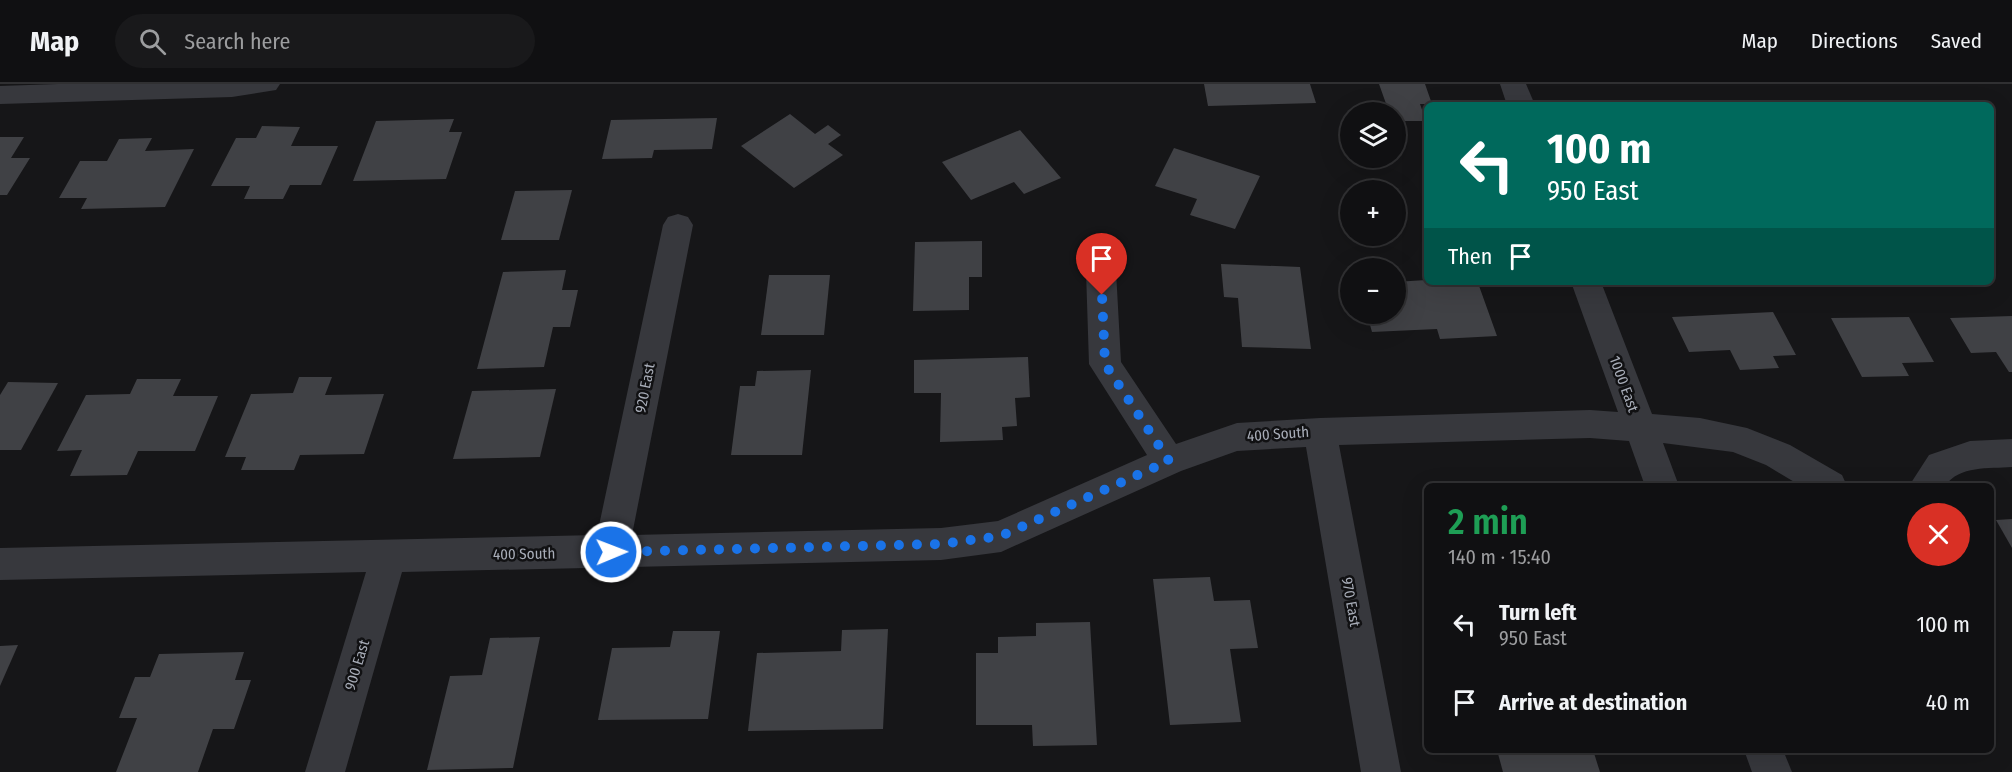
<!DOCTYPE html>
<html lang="en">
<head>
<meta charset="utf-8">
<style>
	body { margin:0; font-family:"Fira Sans Condensed",sans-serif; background:#19191b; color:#f1f3f6; height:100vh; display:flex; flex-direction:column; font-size:22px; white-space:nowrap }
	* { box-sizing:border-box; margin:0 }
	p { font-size:20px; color:#9c9d9f }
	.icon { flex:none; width:33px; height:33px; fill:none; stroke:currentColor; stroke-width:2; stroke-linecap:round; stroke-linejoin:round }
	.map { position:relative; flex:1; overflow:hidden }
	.panel { position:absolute; left:1424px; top:399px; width:570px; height:270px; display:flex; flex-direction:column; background:#101012; border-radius:9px; box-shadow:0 6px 24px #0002,0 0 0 2px #303032 }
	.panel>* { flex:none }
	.guide { position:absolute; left:1424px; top:18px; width:570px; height:183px; border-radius:9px; box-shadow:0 6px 24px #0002,0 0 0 2px #303032; background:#00695c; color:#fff; overflow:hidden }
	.tools { position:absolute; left:1340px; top:18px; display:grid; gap:12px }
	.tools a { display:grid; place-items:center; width:66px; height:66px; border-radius:50%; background:#101012; box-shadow:0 6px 24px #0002,0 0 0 2px #303032; font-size:30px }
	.pin { position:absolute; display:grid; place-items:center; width:51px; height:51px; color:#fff; margin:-62px -26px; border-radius:50% 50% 50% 0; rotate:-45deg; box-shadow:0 0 6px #0007 }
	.pin .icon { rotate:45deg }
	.me { position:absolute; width:66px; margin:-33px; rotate:89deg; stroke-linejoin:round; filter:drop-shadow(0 0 4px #0008) }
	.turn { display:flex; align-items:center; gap:21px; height:126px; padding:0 24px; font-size:27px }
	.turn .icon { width:78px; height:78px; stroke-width:2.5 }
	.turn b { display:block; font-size:42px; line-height:51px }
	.then { display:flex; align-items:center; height:57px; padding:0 24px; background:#0003; gap:12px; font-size:22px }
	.round { display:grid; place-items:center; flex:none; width:63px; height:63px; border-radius:32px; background:#19191b }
	.summary { display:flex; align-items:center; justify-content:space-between; height:102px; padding:0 24px }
	h1 { font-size:36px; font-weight:600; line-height:45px; color:#1e9e55 }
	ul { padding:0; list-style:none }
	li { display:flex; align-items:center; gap:18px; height:78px; padding:0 24px }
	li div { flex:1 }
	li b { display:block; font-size:22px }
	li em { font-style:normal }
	header { display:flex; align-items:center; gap:36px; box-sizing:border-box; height:84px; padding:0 30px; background:#101012; border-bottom:2px solid #303032 }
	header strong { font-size:28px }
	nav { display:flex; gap:33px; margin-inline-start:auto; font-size:21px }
	.search { width:420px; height:54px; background:#19191b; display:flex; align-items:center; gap:15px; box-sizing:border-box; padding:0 21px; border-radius:33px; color:#9c9d9f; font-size:22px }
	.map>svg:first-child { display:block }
	.building { fill:#404145 }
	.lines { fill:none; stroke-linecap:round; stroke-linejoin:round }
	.minor { fill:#37383d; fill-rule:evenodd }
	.route { stroke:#1a73e8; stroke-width:10; stroke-dasharray:0 18 }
	.labels { text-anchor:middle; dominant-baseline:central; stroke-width:5; stroke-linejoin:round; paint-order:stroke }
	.street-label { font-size:15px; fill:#a8adb8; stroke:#111113 }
</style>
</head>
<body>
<header>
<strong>Map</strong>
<div class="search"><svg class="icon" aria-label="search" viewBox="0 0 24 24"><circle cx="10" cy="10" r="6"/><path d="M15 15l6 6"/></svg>Search here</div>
<nav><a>Map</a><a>Directions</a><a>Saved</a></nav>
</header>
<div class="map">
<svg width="2012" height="688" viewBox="0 0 2012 688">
	<rect width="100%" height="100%" fill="#161618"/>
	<!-- building -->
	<g class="building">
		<path d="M1204 0H1310L1316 19 1208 22Z"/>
		<path d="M1379 0H1425L1432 20H1420L1426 37H1395V28H1389Z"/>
		<path d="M790 30 815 50 828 41 841 51 828 60 843 71 794 104 741 62Z"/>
		<path d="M717 34 712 65 654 66 652 74 602 75 611 36Z"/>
		<path d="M454 35 449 48H462L446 95 353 97 376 37Z"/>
		<path d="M262 42 300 43 291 62H338L321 101H290L283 115H244L250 102H211L236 54H256Z"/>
		<path d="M1020 46 1061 94 1024 110 1014 98 971 116 942 78Z"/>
		<path d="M0 53H24L11 74H30L7 111H0Z"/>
		<path d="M152 54 145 67 194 65 165 123 81 125 87 114H59L80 77H107L119 55Z"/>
		<path d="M1174 64 1260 92 1235 145 1190 131 1197 115 1155 102Z"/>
		<path d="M572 106 559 156H501L515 107Z"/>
		<path d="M982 157V193H969V226L913 227 915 158Z"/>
		<path d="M1221 180 1300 183 1311 265 1242 263 1238 214 1224 213Z"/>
		<path d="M566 186 562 206H578L570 243H553L544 283 477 285 503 188Z"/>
		<path d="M769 191H830L824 251H761Z"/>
		<path d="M1426 196V198L1478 199 1497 252 1440 255 1437 245 1372 248 1367 230H1395V198Z"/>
		<path d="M1773 228 1796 271 1773 272 1779 284 1740 286 1730 266 1689 268 1672 233Z"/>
		<path d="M2012 232V288H2009L1996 268 1971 269 1950 234Z"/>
		<path d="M1909 233 1934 278 1902 279 1909 292 1862 293 1831 234Z"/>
		<path d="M1028 273 1030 313 1015 314 1017 342 1002 343 1003 356 940 358 941 309H914V276Z"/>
		<path d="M811 286 802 371H731L740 302H755L757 287Z"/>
		<path d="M299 293H332L325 311 384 310 364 370 300 371 294 386H241L246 373H225L251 310 293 309Z"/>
		<path d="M137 295H181L173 312H218L195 367H138L127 391 70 392 82 366 57 367 86 311 130 310Z"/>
		<path d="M8 298 58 299 21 366H0V311Z"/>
		<path d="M556 305 540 373 453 375 472 307Z"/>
		<path d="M2012 435V464L1996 436Z"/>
		<path d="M1210 493 1214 517 1250 516 1258 564 1230 565 1241 638 1170 641 1153 495Z"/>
		<path d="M1090 538 1097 661 1033 662 1032 641H976V569H998V553L1036 552V539Z"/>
		<path d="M888 545 883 645 748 647 757 569 841 567 842 546Z"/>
		<path d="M673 547H720L708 635 598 636 612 564 670 563Z"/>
		<path d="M540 553 513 684 427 686 450 592 482 591 490 554Z"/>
		<path d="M18 561 0 602V562Z"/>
		<path d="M244 568 235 596H251L234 645H213L198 688H116L137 634H119L135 593H150L159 570Z"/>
		<path d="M1497 666H1593L1600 688H1503Z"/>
	</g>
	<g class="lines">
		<!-- minor -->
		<g class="minor">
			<path d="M58 0H280L276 6 232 13 0 20V2Z"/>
			<path d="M1500 0H1526L1535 21H1507Z"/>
			<path d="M678 130 688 133 693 141 632 451 941 444 998 437 1147 371 1089 280 1086 187 1090 179 1101 175 1112 179 1116 187 1121 278 1176 360 1237 339 1320 334 1590 326 1618 328 1571 198H1601L1652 330 1700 334 1747 344 1790 361 1842 391 1847 402H1801L1766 381 1733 368 1663 359 1679 402H1645L1629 357 1590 354 1339 361 1401 688H1361L1306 363 1237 367 1181 387 1001 468 941 476 402 488 345 688H305L366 488 0 496V464L597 451 663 141 668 133Z"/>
			<path d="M2012 355V383C1988 385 1960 381 1945 402H1909L1929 371 1970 357Z"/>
			<path d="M1744 666H1783L1792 688H1752Z"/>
		</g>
	</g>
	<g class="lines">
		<!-- route -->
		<path class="route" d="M611 468 941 460 1001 452 1169 377 1105 280 1102 211"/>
	</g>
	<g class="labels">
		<!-- street labels -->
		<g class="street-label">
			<text transform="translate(1624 300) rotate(70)">1000 East</text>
			<text transform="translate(645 304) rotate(-79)">920 East</text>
			<text transform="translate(1278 350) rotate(-4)">400 South</text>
			<text transform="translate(524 470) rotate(-1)">400 South</text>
			<text transform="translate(1351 518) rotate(80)">970 East</text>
			<text transform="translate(357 581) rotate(-73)">900 East</text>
		</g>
	</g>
</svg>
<div class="tools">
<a><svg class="icon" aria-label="layers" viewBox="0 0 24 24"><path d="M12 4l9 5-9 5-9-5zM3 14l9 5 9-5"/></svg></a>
<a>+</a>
<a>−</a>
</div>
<div class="pin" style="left:1102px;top:211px;background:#d93025"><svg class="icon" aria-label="arrive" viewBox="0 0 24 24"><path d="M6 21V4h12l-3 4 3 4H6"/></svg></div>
<svg class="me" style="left:611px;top:468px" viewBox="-20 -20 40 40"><circle r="17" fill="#1a73e8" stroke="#fff" stroke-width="3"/><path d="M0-11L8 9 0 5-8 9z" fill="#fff"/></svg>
<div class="guide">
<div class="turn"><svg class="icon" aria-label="left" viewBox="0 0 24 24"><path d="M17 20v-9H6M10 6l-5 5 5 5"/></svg><div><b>100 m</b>950 East</div></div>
<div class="then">Then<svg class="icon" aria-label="arrive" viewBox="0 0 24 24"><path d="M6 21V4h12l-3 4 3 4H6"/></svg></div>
</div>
<section class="panel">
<div class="summary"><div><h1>2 min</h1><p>140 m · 15:40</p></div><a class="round" style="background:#d93025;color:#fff"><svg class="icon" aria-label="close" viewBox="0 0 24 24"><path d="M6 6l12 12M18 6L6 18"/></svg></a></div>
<ul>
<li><svg class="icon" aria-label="left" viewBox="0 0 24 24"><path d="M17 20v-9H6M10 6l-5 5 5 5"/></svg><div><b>Turn left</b><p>950 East</p></div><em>100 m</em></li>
<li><svg class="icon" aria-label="arrive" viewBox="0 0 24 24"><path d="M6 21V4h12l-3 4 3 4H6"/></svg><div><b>Arrive at destination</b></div><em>40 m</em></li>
</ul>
</section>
</div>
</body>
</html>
